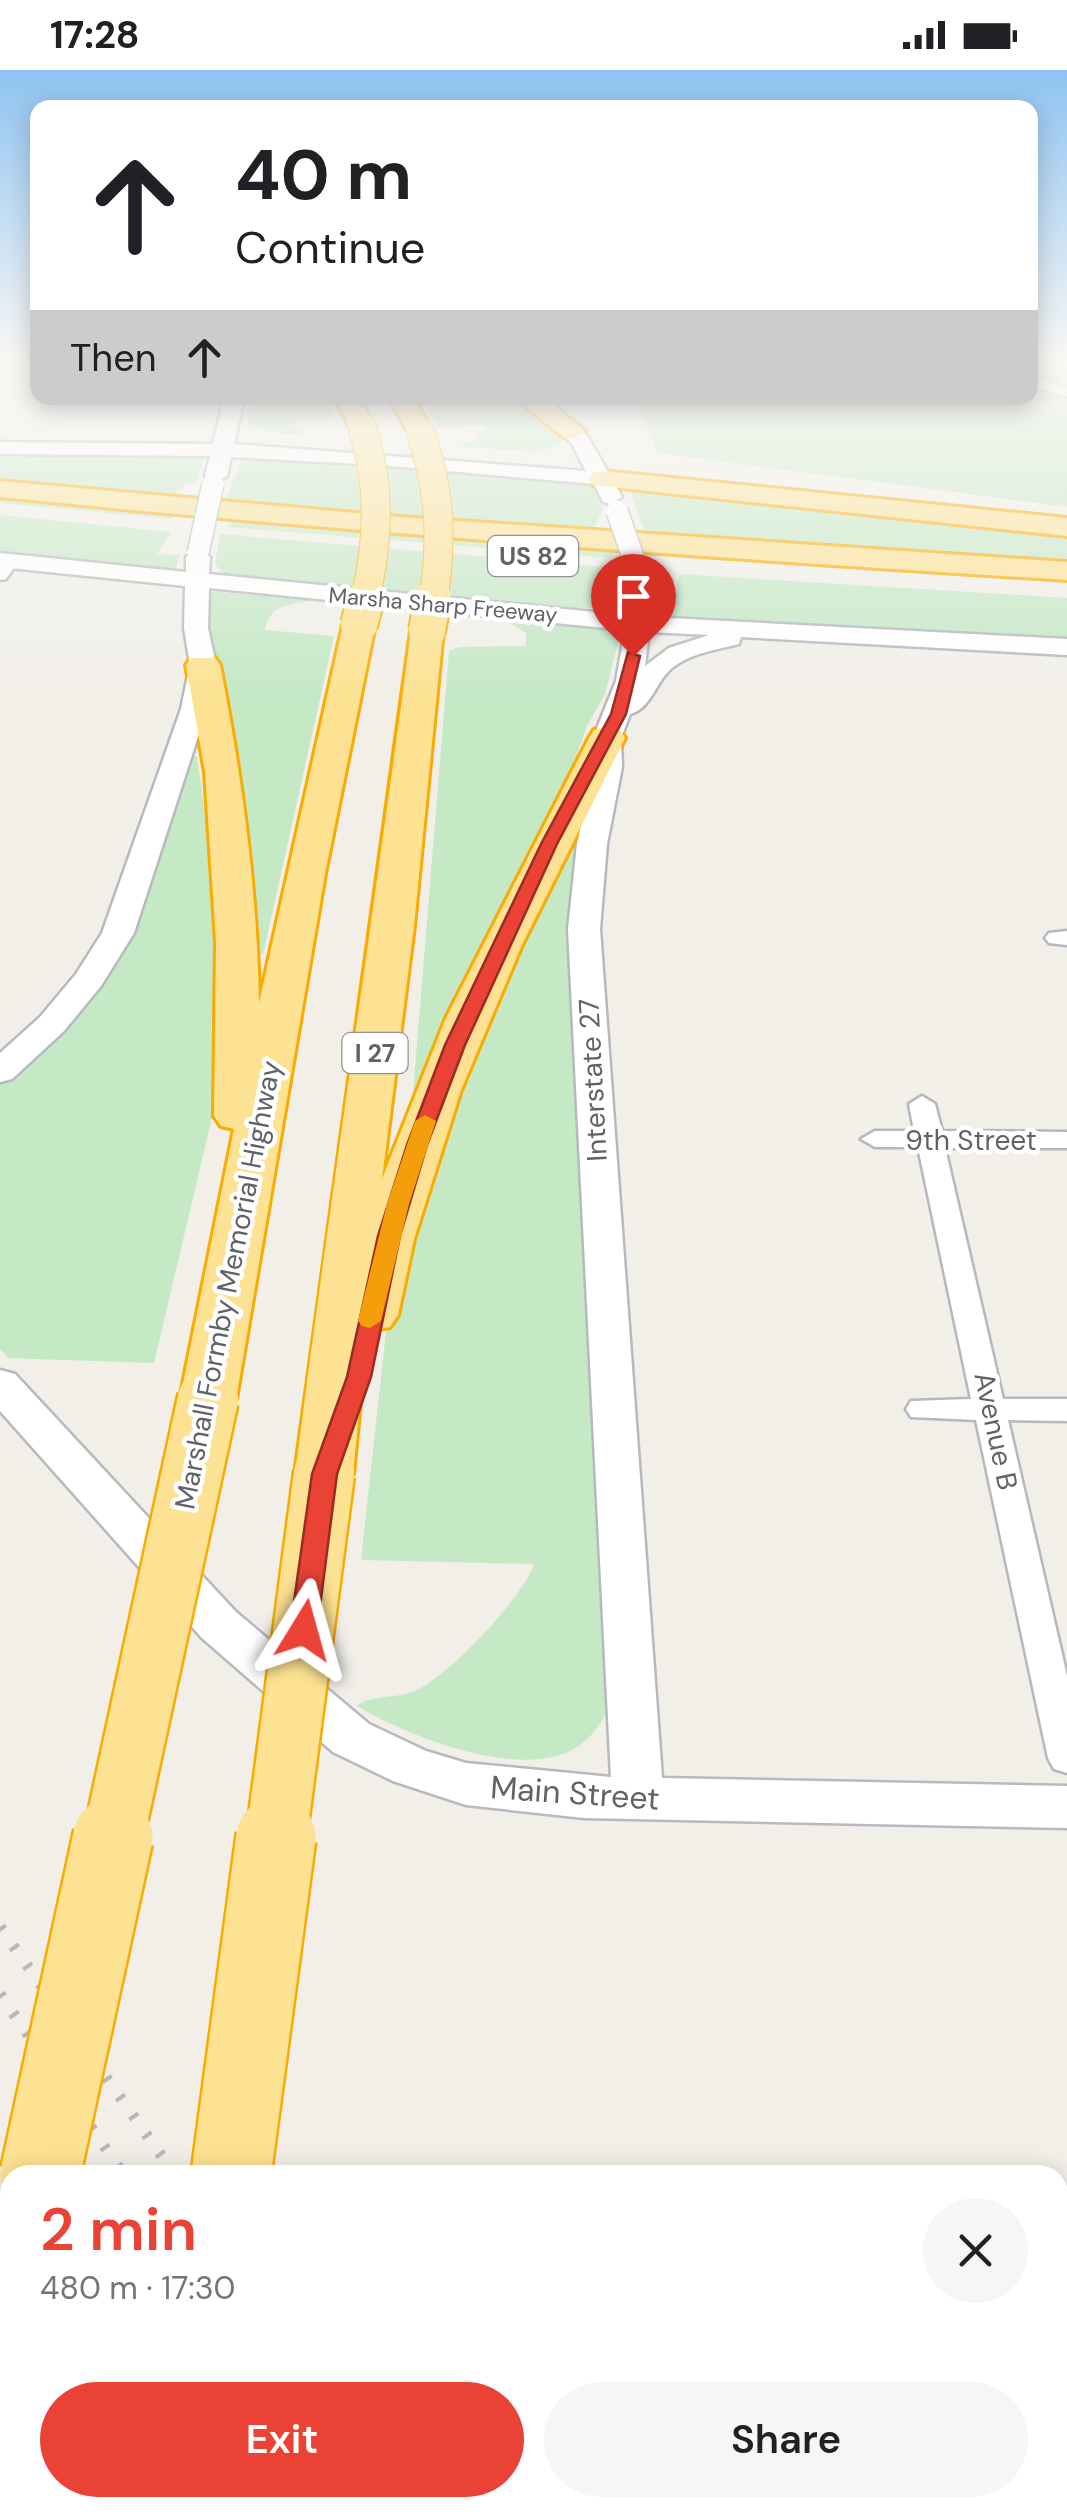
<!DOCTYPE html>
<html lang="en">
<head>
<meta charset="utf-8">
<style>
	body { margin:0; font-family:"DM Sans",sans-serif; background:#f6f6f6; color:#202124; height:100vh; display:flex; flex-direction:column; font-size:38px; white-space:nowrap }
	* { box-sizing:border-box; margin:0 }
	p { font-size:32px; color:#757577 }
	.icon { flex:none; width:55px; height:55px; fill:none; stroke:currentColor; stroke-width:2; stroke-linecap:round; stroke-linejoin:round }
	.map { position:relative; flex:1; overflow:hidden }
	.details { position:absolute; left:0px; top:2095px; width:1068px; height:352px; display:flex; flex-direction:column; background:#fff; border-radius:30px 30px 0 0; box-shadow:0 5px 25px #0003 }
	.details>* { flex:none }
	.banner { position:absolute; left:30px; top:30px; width:1008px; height:305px; border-radius:20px; box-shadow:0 5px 25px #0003; background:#fff; color:#202124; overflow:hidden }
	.pin { position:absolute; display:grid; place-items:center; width:85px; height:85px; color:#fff; margin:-102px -42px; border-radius:50% 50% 50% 0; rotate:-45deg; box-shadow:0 0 10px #0007 }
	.pin .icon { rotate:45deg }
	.me { position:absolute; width:110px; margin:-55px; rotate:8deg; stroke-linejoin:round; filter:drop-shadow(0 0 8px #0008) }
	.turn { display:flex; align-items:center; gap:35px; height:210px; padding:0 40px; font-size:45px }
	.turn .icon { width:130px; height:130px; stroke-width:2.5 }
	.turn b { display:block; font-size:70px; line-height:85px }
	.then { display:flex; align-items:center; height:95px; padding:0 40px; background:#0003; gap:20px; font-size:38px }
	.round { display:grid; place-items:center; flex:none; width:105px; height:105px; border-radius:52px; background:#f6f6f6 }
	.headline { display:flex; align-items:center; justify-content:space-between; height:170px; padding:0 40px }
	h1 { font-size:60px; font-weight:600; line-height:75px; color:#ea4335 }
	.primary-button { display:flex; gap:20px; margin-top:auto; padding:20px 40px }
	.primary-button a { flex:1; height:115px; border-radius:60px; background:#ea4335; color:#fff; font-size:40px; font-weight:600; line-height:115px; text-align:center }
	.primary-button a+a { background:#f6f6f6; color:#202124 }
	.status { display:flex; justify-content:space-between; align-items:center; height:70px; padding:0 50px; background:#fff; direction:ltr }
	.status svg { height:28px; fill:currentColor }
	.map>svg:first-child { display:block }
	.green { fill:#c5e8c5 }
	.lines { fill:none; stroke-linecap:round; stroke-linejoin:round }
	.street-casing { stroke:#b5b8bc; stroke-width:5 }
	.secondary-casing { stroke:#b6babf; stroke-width:5 }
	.highway-casing { stroke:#f9ab00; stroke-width:6 }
	.street { fill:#fff; fill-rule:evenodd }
	.secondary { fill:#fff; fill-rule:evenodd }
	.highway { fill:#fde293; fill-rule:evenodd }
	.rail { stroke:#b6b7b8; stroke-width:11; stroke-dasharray:4 19; stroke-linecap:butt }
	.secondary-bridge-casing { stroke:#b6babf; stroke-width:24; stroke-linecap:butt }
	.highway-bridge-far3-casing { stroke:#f9ab00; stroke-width:30; stroke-linecap:butt }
	.highway-bridge-far2-casing { stroke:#f9ab00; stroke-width:40; stroke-linecap:butt }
	.highway-bridge-far1-casing { stroke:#f9ab00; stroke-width:65; stroke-linecap:butt }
	.highway-bridge-casing { stroke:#f9ab00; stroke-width:84; stroke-linecap:butt }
	.secondary-bridge { stroke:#fff; stroke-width:21 }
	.highway-bridge-far3 { stroke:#fde293; stroke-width:28 }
	.highway-bridge-far2 { stroke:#fde293; stroke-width:36 }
	.highway-bridge-far1 { stroke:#fde293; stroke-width:60 }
	.highway-bridge { stroke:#fde293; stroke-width:79 }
	.route { fill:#ea4335; stroke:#982c22; stroke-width:2.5 }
	.slow { fill:#f59e0b }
	.labels { text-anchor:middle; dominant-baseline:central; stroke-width:9; stroke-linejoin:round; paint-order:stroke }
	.far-street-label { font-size:22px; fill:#5f6368; stroke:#fff }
	.shield { fill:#fff; stroke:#8f9295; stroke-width:2.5 }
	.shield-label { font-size:25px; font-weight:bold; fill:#5f6368 }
	.street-label { font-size:28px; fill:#5f6368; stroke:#fff }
	.near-street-label { font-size:32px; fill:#5f6368; stroke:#fff }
</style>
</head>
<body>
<div class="status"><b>17:28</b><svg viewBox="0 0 49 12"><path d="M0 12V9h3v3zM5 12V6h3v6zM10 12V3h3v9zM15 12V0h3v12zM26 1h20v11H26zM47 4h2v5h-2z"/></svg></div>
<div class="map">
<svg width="1067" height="2447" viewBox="0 0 1067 2447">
	<rect width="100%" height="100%" fill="#f1efe8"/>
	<!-- green -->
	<g class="green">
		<path d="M1030 289H1067V437L658 383 634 328H1030Z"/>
		<path d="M252 328H326L335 347 295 349 294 357 306 365 269 362 248 353Z"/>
		<path d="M421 328H523L549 348 564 368 558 376 535 382 458 376 476 370 489 355 438 358Z"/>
		<path d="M0 381 206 383 196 413 186 414 168 430 0 414Z"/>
		<path d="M273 387 580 411 594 419 603 438 591 465 223 436 241 392Z"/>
		<path d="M629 417 1067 461V495L647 469Z"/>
		<path d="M0 425 181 442 170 449 0 433Z"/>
		<path d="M0 445 172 462 157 484 180 485 175 501 0 482Z"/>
		<path d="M237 447 613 478 612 488 227 457Z"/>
		<path d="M220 464 617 498 620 526 611 536 569 539 226 506 215 494Z"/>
		<path d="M679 504 1067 528V571L665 550 660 525 675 526Z"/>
		<path d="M205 521 313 530C292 536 270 532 265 560L334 566 263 884 248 883 230 679 208 566Z"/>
		<path d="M509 549 621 561 605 624 587 656 564 720 518 807 417 1023H413L449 581 459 577 526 576V563L507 552Z"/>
		<path d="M186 686H197L219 839 214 1039 154 1293 8 1288 0 1279V1013C47 977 95 933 122 879Z"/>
		<path d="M571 773 579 774 613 1623C607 1643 598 1662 580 1675 526 1714 407 1666 357 1636 374 1623 397 1630 417 1620 449 1605 523 1528 534 1494L361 1490 387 1253 459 1001Z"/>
	</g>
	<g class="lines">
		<defs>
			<g id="street">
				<path d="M1030 307 1067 317V326L1030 316Z"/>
				<path d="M10 486 19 491 6 509 0 510V493Z"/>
				<path d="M1067 861V875L1049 873 1045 868 1049 863Z"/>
				<path d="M922 1026 935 1034 942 1061 1067 1062V1078H945L1003 1329H1067V1351L1008 1350 1067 1606V1703L1054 1699 1048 1688 976 1350 911 1347 906 1339 911 1331 971 1329 918 1077H875L861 1069 875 1061H914L909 1034Z"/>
			</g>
			<g id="secondary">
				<path d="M224 328H244L234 374 586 401 572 374 527 328H548L588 367 622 427 611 434 603 432 594 414 378 395 231 387 227 406 216 412 205 406 210 386 0 384V372L213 374Z"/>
				<path d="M198 480 210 487 209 504 625 545V522L637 515 649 522V547L1067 569V585L741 567 739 574C715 580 691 583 672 598 655 612 652 638 630 644L621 668 622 697 607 774 600 859 662 1708 1067 1716V1758L584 1748 466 1735 393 1711 333 1682 202 1568 0 1341V1300L15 1304 236 1542 369 1654 426 1681 466 1693 611 1707 568 859 577 774 594 697 593 668 616 611 625 560 209 518 208 558 216 595 207 639 134 863 101 916 64 961 12 1009 0 1012V983L40 947 76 904 102 863 181 639 190 595 184 558 185 516 0 497V483L186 502V487ZM649 562 709 565 669 578 645 596Z"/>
				<rect x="0" y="2349" width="10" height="66"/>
				<path d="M1058 2368 1067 2369V2437L1058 2435Z"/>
			</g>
			<g id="highway">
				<path d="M335 328H359L375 357 371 363H353Z"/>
				<path d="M389 328H413L433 361 429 367H411Z"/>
				<path d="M515 328H543L585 361 572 369 563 367Z"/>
				<path d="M603 401 1067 448V466L593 415 589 409 593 403Z"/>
				<path d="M0 411 400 447 1067 492V510C711 488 355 463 0 427Z"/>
				<path d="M359 545 370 548 375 555 325 804 236 1329 228 1342 208 1348 188 1342 180 1329 234 1059 221 1056 214 1046 216 872 205 702 186 595 191 588H215L220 595C242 707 257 819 259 933L343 555 348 548Z"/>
				<path d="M427 551 439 554 443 561 414 856 382 1109 446 948 589 668 594 660 607 657 620 660 625 668 521 877 461 1020 414 1169 398 1245 390 1257 367 1261 353 1404 344 1418 324 1424 304 1418 295 1404C331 1123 374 842 411 561L415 554Z"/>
				<path d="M10 2208V2337L0 2341V2212Z"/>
				<path d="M142 2438H232L231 2447H141Z"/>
			</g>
		</defs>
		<!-- street casing -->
		<use href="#street" class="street-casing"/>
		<!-- secondary casing -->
		<use href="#secondary" class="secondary-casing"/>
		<!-- highway casing -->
		<use href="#highway" class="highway-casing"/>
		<!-- street -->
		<use href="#street" class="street"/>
		<!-- secondary -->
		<use href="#secondary" class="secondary"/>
		<!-- highway -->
		<use href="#highway" class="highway"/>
		<!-- rail -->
		<g class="rail">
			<path d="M0 1857 175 2105"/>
			<path d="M0 1924 124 2105"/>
			<path d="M354 2438 360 2447"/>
			<path d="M412 2438 418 2447"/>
		</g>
		<defs>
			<g id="secondary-bridge">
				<path d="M617 441 632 484 637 522"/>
				<path d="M198 483 213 414"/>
			</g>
			<g id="highway-bridge-far3">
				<path d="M362 357C381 417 379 469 365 530"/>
				<path d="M420 361C440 419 443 470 433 530"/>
			</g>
			<g id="highway-bridge-far2">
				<path d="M359 555 366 528"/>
				<path d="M427 561 433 528"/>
			</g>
			<g id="highway-bridge-far1">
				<path d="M113 1769 208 1329"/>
				<path d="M276 1769 324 1404"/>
			</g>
			<g id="highway-bridge">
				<path d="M40 2105 113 1767"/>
				<path d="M231 2105 276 1767"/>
			</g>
		</defs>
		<!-- secondary-bridge casing -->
		<use href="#secondary-bridge" class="secondary-bridge-casing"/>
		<!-- highway-bridge-far3 casing -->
		<use href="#highway-bridge-far3" class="highway-bridge-far3-casing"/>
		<!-- highway-bridge-far2 casing -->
		<use href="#highway-bridge-far2" class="highway-bridge-far2-casing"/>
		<!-- highway-bridge-far1 casing -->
		<use href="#highway-bridge-far1" class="highway-bridge-far1-casing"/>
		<!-- highway-bridge casing -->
		<use href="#highway-bridge" class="highway-bridge-casing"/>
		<!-- secondary-bridge -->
		<use href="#secondary-bridge" class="secondary-bridge"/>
		<!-- highway-bridge-far3 -->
		<use href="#highway-bridge-far3" class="highway-bridge-far3"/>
		<!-- highway-bridge-far2 -->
		<use href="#highway-bridge-far2" class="highway-bridge-far2"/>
		<!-- highway-bridge-far1 -->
		<use href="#highway-bridge-far1" class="highway-bridge-far1"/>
		<!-- highway-bridge -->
		<use href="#highway-bridge" class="highway-bridge"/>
	</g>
	<!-- sky -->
	<linearGradient id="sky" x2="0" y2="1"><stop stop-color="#8fc3f1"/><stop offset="0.46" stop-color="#f9f8f5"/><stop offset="1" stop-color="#f9f8f5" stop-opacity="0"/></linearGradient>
	<rect width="1067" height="631" fill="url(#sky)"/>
	<!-- route -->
	<path class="route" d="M628 582 640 586 626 644 557 774 465 975 427 1075 400 1166 371 1307 337 1404 317 1560 313 1567H294L290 1560 312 1404 347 1307 378 1166 407 1075 445 975 541 774 611 644Z"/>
	<!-- slow -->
	<path class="slow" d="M425 1045 436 1051 409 1134 381 1251 370 1258 362 1256 358 1251 387 1134 415 1051Z"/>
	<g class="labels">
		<!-- far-street labels -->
		<g class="far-street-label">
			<text transform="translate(443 535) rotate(5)">Marsha Sharp Freeway</text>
		</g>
		<!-- shield labels -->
		<g class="shield">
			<rect x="488" y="466" width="90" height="40" rx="8"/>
			<rect x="342.5" y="963" width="65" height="40" rx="8"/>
		</g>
		<g class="shield-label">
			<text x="533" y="486">US 82</text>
			<text x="375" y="983">I 27</text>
		</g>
		<!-- street labels -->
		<g class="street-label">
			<text transform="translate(593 1010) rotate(-93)">Interstate 27</text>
			<text x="971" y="1070">9th Street</text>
			<text transform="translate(228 1215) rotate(-79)">Marshall Formby Memorial Highway</text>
			<text transform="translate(996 1361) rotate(78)">Avenue B</text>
		</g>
		<!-- near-street labels -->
		<g class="near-street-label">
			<text transform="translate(575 1723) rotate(4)">Main Street</text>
		</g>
	</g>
</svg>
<div class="pin" style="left:633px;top:586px;background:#d93025"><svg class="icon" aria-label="arrive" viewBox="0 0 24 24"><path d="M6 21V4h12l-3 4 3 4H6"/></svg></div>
<svg class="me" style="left:304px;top:1560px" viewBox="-20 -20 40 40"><path d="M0-17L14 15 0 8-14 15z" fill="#ea4335" stroke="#fff" stroke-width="4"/></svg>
<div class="banner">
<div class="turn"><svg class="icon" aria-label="ahead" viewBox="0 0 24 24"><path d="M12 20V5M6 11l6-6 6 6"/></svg><div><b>40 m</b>Continue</div></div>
<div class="then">Then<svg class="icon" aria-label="ahead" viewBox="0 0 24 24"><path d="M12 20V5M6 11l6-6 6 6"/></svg></div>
</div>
<section class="details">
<div class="headline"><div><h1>2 min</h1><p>480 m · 17:30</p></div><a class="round"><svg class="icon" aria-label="close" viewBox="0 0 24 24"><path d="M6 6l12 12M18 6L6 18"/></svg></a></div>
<div class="primary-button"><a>Exit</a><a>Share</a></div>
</section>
</div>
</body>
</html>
